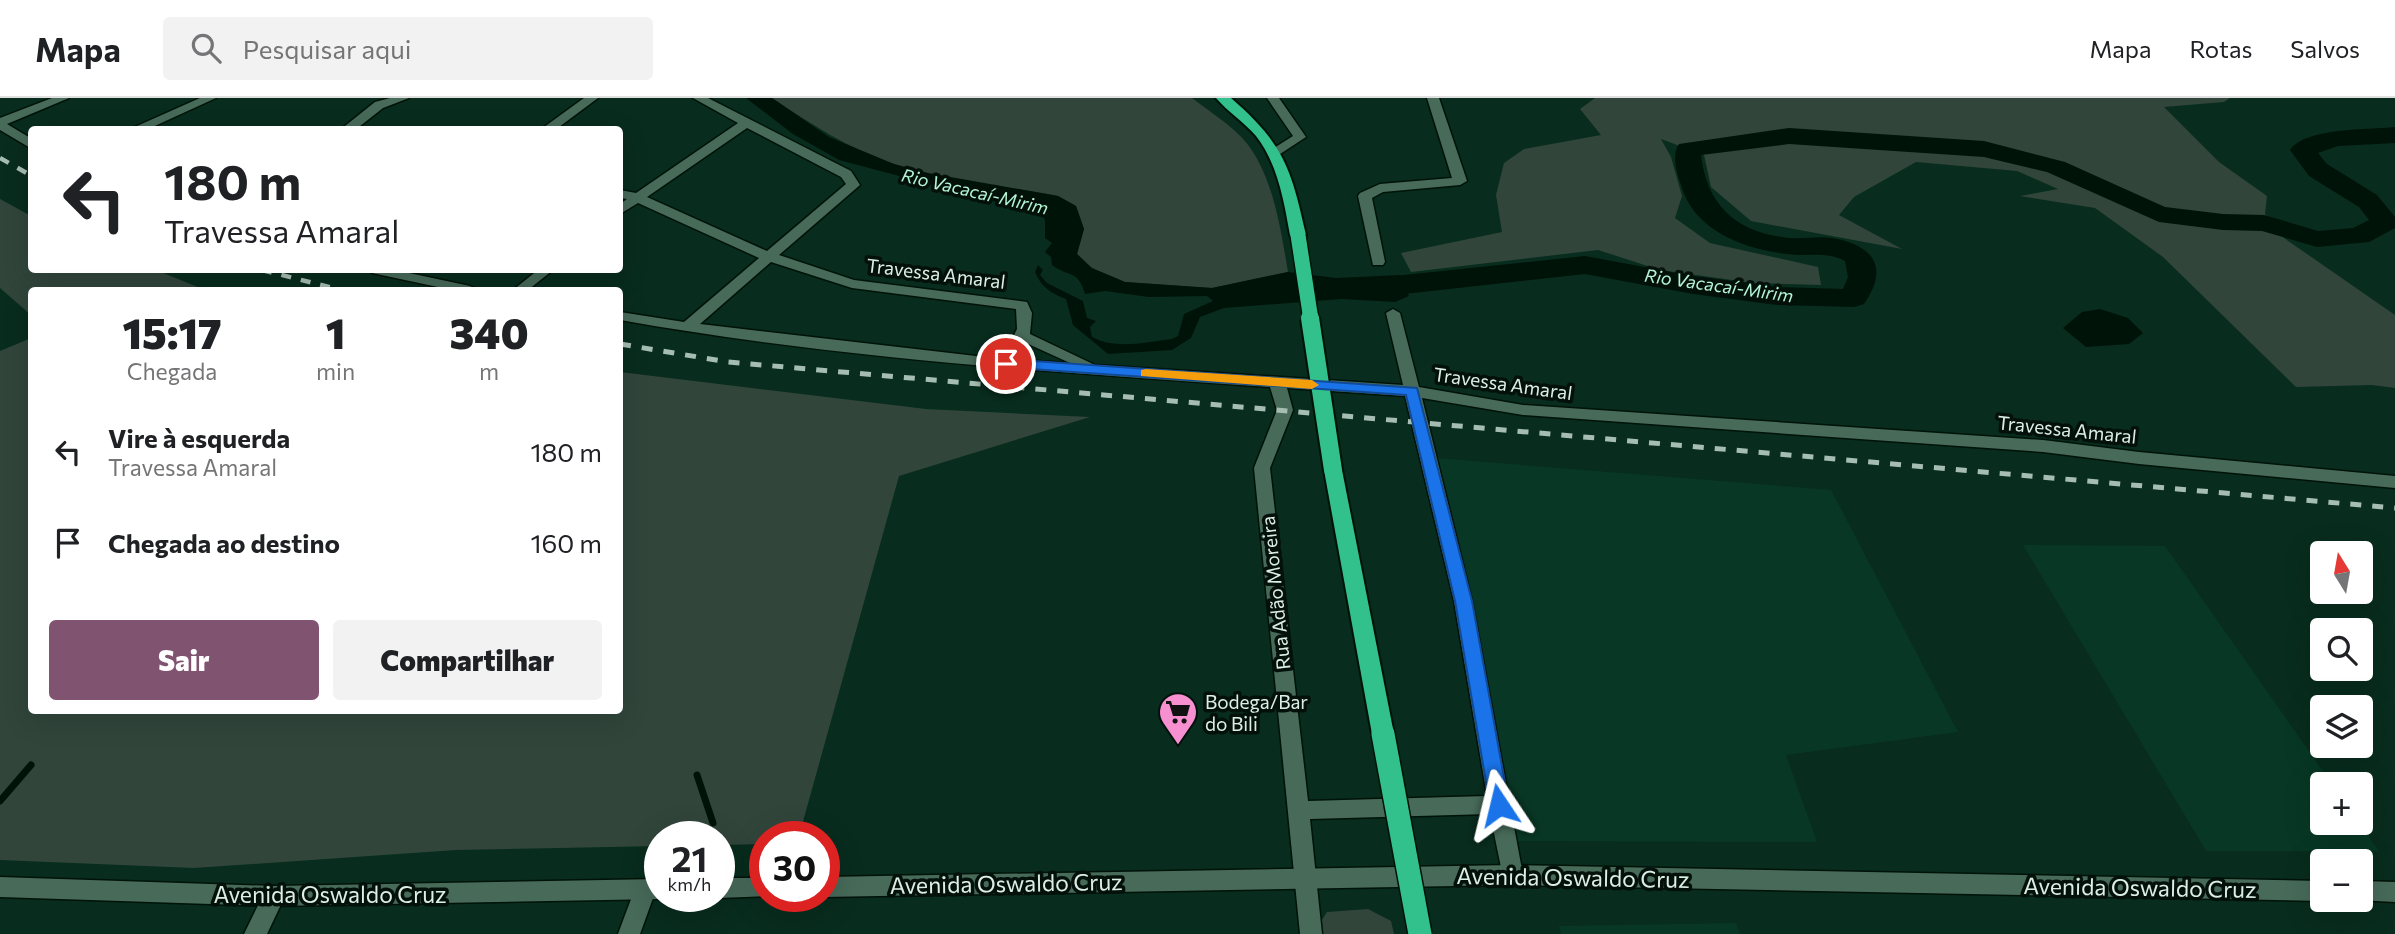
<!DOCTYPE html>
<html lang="pt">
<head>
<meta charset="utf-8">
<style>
	body { margin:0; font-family:Commissioner,sans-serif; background:#f2f2f2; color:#202124; height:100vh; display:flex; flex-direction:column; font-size:26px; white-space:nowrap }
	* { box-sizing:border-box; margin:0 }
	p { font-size:23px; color:#757577 }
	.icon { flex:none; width:38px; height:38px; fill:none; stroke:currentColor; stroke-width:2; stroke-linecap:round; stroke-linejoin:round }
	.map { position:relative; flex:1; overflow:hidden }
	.drawer { position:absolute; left:28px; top:189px; width:595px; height:427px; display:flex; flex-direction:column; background:#fff; border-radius:7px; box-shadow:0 7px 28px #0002 }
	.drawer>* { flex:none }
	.hud { position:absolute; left:28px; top:28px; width:595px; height:147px; border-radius:7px; box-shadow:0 7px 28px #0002; background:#fff; color:#202124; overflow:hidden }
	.needle { width:46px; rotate:349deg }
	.controls { position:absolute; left:2310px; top:443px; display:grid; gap:14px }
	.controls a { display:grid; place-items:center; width:63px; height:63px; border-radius:7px; background:#fff; box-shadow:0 7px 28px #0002; font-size:35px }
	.speed { position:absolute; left:644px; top:723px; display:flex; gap:14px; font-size:35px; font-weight:700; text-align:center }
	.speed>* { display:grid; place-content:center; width:91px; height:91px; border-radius:50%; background:#fff; box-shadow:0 7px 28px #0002; line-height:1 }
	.speed small { font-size:18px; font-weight:400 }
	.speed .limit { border:10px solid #d22; background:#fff; color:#111 }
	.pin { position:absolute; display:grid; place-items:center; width:60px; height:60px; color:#fff; margin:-30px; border:4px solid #fff; border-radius:50%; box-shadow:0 2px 7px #0007 }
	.me { position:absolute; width:77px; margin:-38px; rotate:350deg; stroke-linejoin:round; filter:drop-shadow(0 0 5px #0008) }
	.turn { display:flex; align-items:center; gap:24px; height:147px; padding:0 21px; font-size:32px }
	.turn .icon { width:91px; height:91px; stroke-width:2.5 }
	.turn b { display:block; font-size:49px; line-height:60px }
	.eta { display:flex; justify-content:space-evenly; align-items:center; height:119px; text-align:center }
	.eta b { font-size:42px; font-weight:800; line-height:49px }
	.button { display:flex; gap:14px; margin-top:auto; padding:14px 21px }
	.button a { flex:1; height:80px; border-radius:7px; background:#805371; color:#fff; font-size:28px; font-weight:800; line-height:80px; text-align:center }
	.button a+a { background:#f2f2f2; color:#202124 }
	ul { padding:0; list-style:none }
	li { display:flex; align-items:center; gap:21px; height:91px; padding:0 21px }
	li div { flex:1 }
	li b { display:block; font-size:26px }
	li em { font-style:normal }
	header { display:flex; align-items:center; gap:42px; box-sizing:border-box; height:98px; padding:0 35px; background:#fff; border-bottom:2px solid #e0e0e0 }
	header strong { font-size:33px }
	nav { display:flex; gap:38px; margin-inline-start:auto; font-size:24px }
	.search { width:490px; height:63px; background:#f2f2f2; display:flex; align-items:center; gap:18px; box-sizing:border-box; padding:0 24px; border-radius:7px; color:#757577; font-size:26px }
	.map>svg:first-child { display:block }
	.built { fill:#083725 }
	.green { fill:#31453b }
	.water { fill:#001309 }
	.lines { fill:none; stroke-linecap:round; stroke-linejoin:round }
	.stream { stroke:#001309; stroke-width:7 }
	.river { fill:#001309; fill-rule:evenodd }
	.minor-casing { stroke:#001309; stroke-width:3 }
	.tertiary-casing { stroke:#001309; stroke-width:3 }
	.trunk-casing { stroke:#001309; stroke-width:4 }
	.minor { fill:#476a59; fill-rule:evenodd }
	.tertiary { fill:#476a59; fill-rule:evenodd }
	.trunk { fill:#32c08c; fill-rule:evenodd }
	.rail-far1 { stroke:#a6bdb2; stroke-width:4.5; stroke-dasharray:10 10; stroke-linecap:butt }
	.rail { stroke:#a6bdb2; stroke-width:5; stroke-dasharray:11 11; stroke-linecap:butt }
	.trunk-bridge-far2-casing { stroke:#001309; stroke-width:18; stroke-linecap:butt }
	.trunk-bridge-far1-casing { stroke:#001309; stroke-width:22; stroke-linecap:butt }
	.trunk-bridge-casing { stroke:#001309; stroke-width:26; stroke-linecap:butt }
	.trunk-bridge-far2 { stroke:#32c08c; stroke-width:15 }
	.trunk-bridge-far1 { stroke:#32c08c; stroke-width:18 }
	.trunk-bridge { stroke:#32c08c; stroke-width:23 }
	.route { fill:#1a73e8; stroke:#114b97; stroke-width:2 }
	.slow { fill:#f59e0b }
	.labels { text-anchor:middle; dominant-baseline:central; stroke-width:7; stroke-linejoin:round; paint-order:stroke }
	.far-water-label { font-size:18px; font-style:italic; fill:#b3f5d4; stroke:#04110b }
	.street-label { font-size:19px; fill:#dcefe5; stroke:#04110b }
	.poi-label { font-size:19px; fill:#dcefe5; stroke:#04110b; text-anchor:start }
	.near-street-label { font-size:23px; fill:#dcefe5; stroke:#04110b }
</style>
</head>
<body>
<header>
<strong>Mapa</strong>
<div class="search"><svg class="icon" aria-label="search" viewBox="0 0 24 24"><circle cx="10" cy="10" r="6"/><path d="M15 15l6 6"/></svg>Pesquisar aqui</div>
<nav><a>Mapa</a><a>Rotas</a><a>Salvos</a></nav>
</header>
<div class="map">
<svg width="2395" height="836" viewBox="0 0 2395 836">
	<rect width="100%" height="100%" fill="#082c1e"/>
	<!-- built -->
	<g class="built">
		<path d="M1436 360 1831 392 1958 634 1786 657 1817 744 1514 743Z"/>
		<path d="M2023 447 2165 448 2332 686H2322V724L2359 725 2379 753H2206Z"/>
		<path d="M1736 825 1740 836H1561L1559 828Z"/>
	</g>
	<!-- green -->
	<g class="green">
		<path d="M772 0H1192C1206 11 1222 21 1235 33 1272 65 1280 128 1288 174L1212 190 1125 184 1091 170 1077 156 1084 131 1076 108 1058 98C1004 87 946 84 894 66 849 51 811 26 772 0Z"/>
		<path d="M1595 0H2230L2224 4 2164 9 2219 64 2267 98 2265 116 2284 140 2395 217V290L2372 287 2296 289 2163 159 2095 110 2020 98 2058 91 2017 73 1916 64 1854 99 1839 117 1902 151 1751 123 1711 89 1704 57 1661 41 1671 59 1682 98 1675 120 1710 145 1818 169 1821 187 1754 185 1660 172 1598 152 1411 174 1401 155 1502 134 1496 97 1504 65 1524 51 1601 37 1580 11Z"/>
		<path d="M0 101 31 118 32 172H156L205 192H32L31 217 0 190Z"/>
		<path d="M31 240 32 612H620V274L926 311 1090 319 899 378 799 738H765V746L719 747V738H660V748L456 752 194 770 0 762V253Z"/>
		<path d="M1368 811 1391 823 1394 836H1323L1320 825 1327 814Z"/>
	</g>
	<!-- water -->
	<g class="water">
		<path d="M746 0H772L829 39 894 66 928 75 1058 98 1076 108 1084 131 1077 156 1092 170 1125 184 1212 190 1288 174 1336 180 1400 177 1409 198 1395 204 1342 201 1224 210 1200 219 1191 240 1172 252 1108 256 1073 227 1066 201C1052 196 1041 189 1035 174L1038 167 1043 172 1040 177 1047 185 1083 203 1087 220 1096 223 1090 229 1092 239C1117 252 1145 244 1172 241L1178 238 1184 216 1213 203 1207 198 1149 199 1105 193 1085 196C1078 171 1069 180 1052 167L1051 159 1045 154 1052 145 1045 140V122L1042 115 1031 109 986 101 839 62 793 36Z"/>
		<path d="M2100 211 2128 220 2143 235 2129 246 2086 249 2063 230 2082 214Z"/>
	</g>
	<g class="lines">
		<!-- stream -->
		<g class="stream">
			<path d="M697 677 713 725"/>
			<path d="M0 703 31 667"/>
		</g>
		<!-- river -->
		<path class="river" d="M2395 29V45L2338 48 2318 55 2327 66 2377 97 2395 119V130L2369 144 2317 149 2262 133 2223 132 2159 124 2047 74 1984 59 1789 46 1701 57C1707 109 1738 135 1789 140 1804 141 1818 138 1832 140 1873 147 1890 169 1864 206L1854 209 1777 207 1693 196 1585 176 1404 196 1356 198 1346 195 1341 189 1346 183 1585 158 1693 178 1777 189 1843 191 1848 179 1845 163C1826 153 1808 159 1787 156 1744 151 1694 133 1681 87 1677 75 1671 57 1679 46L1789 30 1984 43 2065 64 2165 109 2223 116 2264 117 2318 133 2353 130 2369 122 2359 109 2309 78 2290 52C2306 29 2369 32 2395 29Z"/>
		<defs>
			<g id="minor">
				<path d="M52 0H69L7 26 32 41V51L0 32V20Z"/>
				<path d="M200 0H216L146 32H128Z"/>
				<path d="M390 0H409L383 10 355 32H340L375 4Z"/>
				<path d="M584 0H598L555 32H540Z"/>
				<path d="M693 0H708L851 73 860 87 779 157 854 182 1027 204 1032 215 1030 236 1095 267 1403 287 1386 215 1393 211 1400 215 1419 289 1523 307 2043 342 2139 354 2395 378V390L2139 366 2043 354 1523 317 1422 300 1472 503 1523 777 1520 784 1512 787 1504 784 1490 716 1310 721 1322 836H1300L1254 370 1277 312 1270 289C1053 274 834 260 620 222V214L684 224 759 160 638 105 620 116V106L627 101 620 100V92L636 95 738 25ZM747 30 841 79 846 86 767 153 647 99ZM771 164 852 190 1016 211 1017 231 1002 261 700 226ZM1026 245 1070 265 1016 262ZM1287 290 1405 298 1454 503 1487 698 1308 703 1270 370 1293 312Z"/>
				<path d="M1267 0H1279L1306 39 1274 60 1269 59V53L1293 38Z"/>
				<path d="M1427 0H1439L1467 83 1460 87 1383 94 1372 100 1385 164 1383 167H1373L1358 98 1360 95 1380 86 1452 80Z"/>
				<path d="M370 172H395L470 188 477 192H452L372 175Z"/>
				<path d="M538 172H553L528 192H513Z"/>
				<path d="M645 782 653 785 656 792 640 836H618L637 785Z"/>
				<path d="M274 788 282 791 285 798 267 836H244L266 791Z"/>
			</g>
			<g id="tertiary">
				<path d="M1512 767 2322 783V802H2326L2322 803 1512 787 824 799 821 798H824V779Z"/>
				<path d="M0 779 274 788 660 781V798H668L660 801 274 808 0 799Z"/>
				<path d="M719 780H765V798H771L719 800 713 798H719Z"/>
				<path d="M2361 783 2395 784V804L2357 802H2361Z"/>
			</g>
			<g id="trunk">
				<path d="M1216 0H1231C1284 46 1291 70 1306 137L1303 140H1293L1290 137C1284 104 1278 66 1256 38 1244 24 1228 14 1216 0Z"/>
				<path d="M1333 366 1340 368 1342 372 1394 636 1391 643 1383 645 1375 643 1372 636 1324 372 1326 368Z"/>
			</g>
		</defs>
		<!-- minor casing -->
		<use href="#minor" class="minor-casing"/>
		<!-- tertiary casing -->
		<use href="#tertiary" class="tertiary-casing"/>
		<!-- trunk casing -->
		<use href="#trunk" class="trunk-casing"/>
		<!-- minor -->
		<use href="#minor" class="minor"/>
		<!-- tertiary -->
		<use href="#tertiary" class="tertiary"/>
		<!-- trunk -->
		<use href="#trunk" class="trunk"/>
		<!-- rail-far1 -->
		<g class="rail-far1">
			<path d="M0 60 32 78"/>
			<path d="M262 172 341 192"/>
		</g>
		<!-- rail -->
		<path class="rail" d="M620 246 728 264 2395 410"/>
		<defs>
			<path id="trunk-bridge-far2" d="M1298 137 1311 222"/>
			<path id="trunk-bridge-far1" d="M1310 220 1333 372"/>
			<path id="trunk-bridge" d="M1383 636 1420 836"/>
		</defs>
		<!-- trunk-bridge-far2 casing -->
		<use href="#trunk-bridge-far2" class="trunk-bridge-far2-casing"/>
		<!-- trunk-bridge-far1 casing -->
		<use href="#trunk-bridge-far1" class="trunk-bridge-far1-casing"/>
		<!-- trunk-bridge casing -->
		<use href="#trunk-bridge" class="trunk-bridge-casing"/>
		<!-- trunk-bridge-far2 -->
		<use href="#trunk-bridge-far2" class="trunk-bridge-far2"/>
		<!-- trunk-bridge-far1 -->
		<use href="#trunk-bridge-far1" class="trunk-bridge-far1"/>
		<!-- trunk-bridge -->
		<use href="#trunk-bridge" class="trunk-bridge"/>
	</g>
	<!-- route -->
	<path class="route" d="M1006 261 1417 290 1472 503 1509 707 1506 713 1499 716 1493 713 1490 707 1455 503 1406 297 1001 269V263Z"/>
	<!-- slow -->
	<path class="slow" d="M1146 271 1312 282 1319 287 1312 291 1141 278V272Z"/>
	<!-- icons -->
	<defs>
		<symbol id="supermarket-pin" viewBox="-11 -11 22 30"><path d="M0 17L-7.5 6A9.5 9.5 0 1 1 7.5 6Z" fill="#f690d0" stroke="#04110b"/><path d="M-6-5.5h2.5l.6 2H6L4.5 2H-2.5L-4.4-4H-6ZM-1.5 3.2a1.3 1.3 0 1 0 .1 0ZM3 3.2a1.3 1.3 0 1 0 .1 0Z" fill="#111"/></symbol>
	</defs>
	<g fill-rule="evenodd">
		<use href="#supermarket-pin" x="1156" y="592" width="44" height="60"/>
	</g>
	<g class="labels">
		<!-- far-water labels -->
		<g class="far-water-label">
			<text transform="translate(975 93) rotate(13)">Rio Vacacaí-Mirim</text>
			<text transform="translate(1719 187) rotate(8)">Rio Vacacaí-Mirim</text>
		</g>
		<!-- street labels -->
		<g class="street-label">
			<text transform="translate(936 175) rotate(7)">Travessa Amaral</text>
			<text transform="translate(1503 285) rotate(8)">Travessa Amaral</text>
			<text transform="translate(2067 331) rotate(6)">Travessa Amaral</text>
			<text transform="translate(1275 495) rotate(-96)">Rua Adão Moreira</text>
		</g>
		<!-- poi labels -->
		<g class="poi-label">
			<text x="1205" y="603">Bodega/Bar<tspan x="1205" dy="22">do Bili</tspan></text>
		</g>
		<!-- near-street labels -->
		<g class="near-street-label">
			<text transform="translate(1573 779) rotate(1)">Avenida Oswaldo Cruz</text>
			<text transform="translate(1006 785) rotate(-1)">Avenida Oswaldo Cruz</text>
			<text transform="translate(2140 789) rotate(1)">Avenida Oswaldo Cruz</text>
			<text x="330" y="796">Avenida Oswaldo Cruz</text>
		</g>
	</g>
</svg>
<div class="controls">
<a><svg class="needle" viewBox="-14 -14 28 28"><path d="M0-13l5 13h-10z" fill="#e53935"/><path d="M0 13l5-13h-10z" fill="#757577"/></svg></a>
<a><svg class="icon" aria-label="search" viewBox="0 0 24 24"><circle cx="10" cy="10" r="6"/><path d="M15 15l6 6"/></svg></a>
<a><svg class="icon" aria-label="layers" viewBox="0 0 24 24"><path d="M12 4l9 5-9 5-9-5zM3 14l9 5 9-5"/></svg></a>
<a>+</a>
<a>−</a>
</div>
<div class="speed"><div>21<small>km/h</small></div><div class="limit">30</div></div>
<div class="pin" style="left:1006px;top:266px;background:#d93025"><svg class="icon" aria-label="arrive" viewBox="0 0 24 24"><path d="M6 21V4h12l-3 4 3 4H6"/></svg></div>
<svg class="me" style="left:1499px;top:707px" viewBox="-20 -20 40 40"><path d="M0-17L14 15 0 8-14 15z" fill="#1a73e8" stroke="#fff" stroke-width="4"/></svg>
<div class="hud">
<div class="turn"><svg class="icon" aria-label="left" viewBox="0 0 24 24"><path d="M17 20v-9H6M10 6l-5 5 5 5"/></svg><div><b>180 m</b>Travessa Amaral</div></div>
</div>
<section class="drawer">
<div class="eta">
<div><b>15:17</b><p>Chegada</p></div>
<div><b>1</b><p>min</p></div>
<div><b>340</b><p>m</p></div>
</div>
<ul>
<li><svg class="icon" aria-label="left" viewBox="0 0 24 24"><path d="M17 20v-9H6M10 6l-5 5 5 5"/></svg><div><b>Vire à esquerda</b><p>Travessa Amaral</p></div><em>180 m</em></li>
<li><svg class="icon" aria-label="arrive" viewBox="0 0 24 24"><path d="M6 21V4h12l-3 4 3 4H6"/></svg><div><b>Chegada ao destino</b></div><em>160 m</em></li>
</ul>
<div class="button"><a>Sair</a><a>Compartilhar</a></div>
</section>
</div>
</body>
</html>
